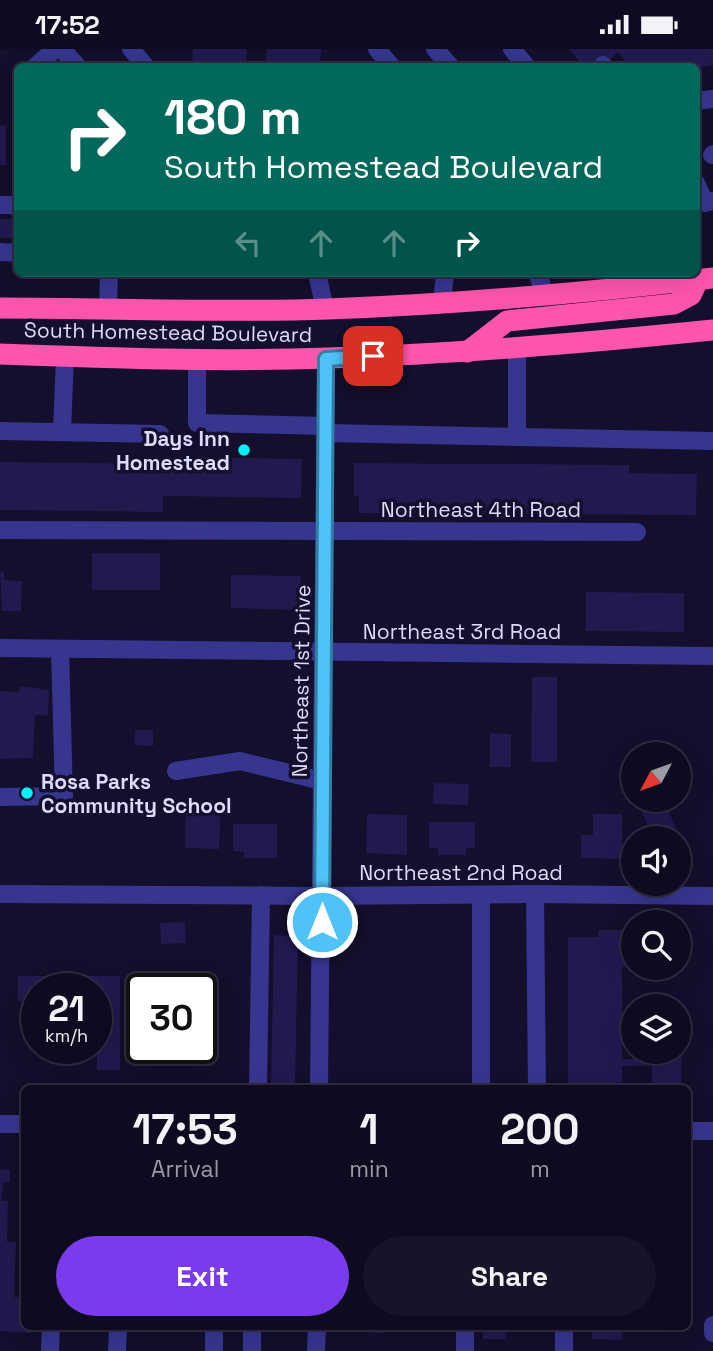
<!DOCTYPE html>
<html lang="en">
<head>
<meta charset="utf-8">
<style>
	body { margin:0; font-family:"Space Grotesk",sans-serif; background:#17142a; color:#f1f3f6; height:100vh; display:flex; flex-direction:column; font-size:26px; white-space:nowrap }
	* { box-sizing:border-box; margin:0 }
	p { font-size:23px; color:#9b9ba5 }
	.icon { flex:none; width:38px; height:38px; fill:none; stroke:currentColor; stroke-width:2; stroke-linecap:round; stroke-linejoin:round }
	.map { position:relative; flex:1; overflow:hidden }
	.drawer { position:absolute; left:21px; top:1036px; width:670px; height:245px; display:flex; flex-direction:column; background:#0e0b21; border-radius:10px; box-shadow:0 7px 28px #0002,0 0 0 2px #2e2b3f }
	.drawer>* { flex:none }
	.hud { position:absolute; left:14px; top:14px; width:686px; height:214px; border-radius:10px; box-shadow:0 7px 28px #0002,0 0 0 2px #2e2b3f; background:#00695c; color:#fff; overflow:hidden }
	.needle { width:46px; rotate:229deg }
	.controls { position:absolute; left:621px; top:693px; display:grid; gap:14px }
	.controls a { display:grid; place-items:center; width:70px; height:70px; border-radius:50%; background:#0e0b21; box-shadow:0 7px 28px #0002,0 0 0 2px #2e2b3f; font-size:35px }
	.speed { position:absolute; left:21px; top:924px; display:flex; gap:14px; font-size:35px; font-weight:700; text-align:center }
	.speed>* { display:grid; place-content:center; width:91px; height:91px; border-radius:50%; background:#0e0b21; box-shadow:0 7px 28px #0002,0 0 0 2px #2e2b3f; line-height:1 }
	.speed small { font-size:18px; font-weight:400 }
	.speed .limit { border:4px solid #111; border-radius:10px; background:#fff; color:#111 }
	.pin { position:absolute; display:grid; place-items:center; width:60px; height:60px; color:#fff; margin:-30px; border-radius:14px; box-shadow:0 4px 10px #0006 }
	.me { position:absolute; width:77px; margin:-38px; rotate:0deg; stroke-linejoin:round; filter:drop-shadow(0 0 5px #0008) }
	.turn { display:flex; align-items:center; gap:24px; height:147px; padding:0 35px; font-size:32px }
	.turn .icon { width:91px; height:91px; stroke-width:2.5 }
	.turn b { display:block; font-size:49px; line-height:60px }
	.lanes { display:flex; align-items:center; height:66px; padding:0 35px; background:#0003; justify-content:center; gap:35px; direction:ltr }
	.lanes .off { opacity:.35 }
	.eta { display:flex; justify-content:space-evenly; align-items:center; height:119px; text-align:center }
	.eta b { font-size:42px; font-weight:700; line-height:49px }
	.cta { display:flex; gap:14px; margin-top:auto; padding:14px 35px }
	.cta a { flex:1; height:80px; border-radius:42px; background:#7c3aed; color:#fff; font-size:28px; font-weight:700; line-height:80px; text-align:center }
	.cta a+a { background:#17142a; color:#f1f3f6 }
	.status { display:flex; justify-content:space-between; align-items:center; height:49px; padding:0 35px; background:#0e0b21; direction:ltr }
	.status svg { height:19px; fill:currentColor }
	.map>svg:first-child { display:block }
	.building { fill:#22194f }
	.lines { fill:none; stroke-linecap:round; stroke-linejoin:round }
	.minor { stroke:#36368f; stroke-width:18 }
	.highway { stroke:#ff55ac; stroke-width:21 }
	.route-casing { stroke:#337fa1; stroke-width:18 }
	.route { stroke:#4fc3f7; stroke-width:12 }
	.poi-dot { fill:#06efff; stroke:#130f2c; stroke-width:2.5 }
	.labels { text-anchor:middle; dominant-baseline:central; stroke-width:7; stroke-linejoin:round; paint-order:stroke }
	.street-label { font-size:21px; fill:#dddaff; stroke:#130f2c }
	.poi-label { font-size:21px; font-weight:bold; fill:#dddaff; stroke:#130f2c; text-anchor:end }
</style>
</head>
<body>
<div class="status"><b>17:52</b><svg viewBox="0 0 49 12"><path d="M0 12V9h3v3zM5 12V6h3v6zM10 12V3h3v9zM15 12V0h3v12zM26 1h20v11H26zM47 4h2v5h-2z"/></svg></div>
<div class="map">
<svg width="713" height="1302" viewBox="0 0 713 1302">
	<rect width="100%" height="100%" fill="#130f2c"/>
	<!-- building -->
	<g class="building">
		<path d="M193 0H247L246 18H192Z"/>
		<path d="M267 0H321L320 18H265Z"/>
		<path d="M569 0H713V16L696 19 631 18 618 3 601 18H584Z"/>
		<path d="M0 76 6 77V116H0Z"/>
		<rect x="0" y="170" width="18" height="19"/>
		<path d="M162 408 302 410 301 449 163 447V463L0 461V413L162 415Z"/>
		<path d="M354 414 629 416V424L697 425 696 466 359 464V447H354Z"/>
		<rect x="92" y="504" width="68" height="37"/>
		<path d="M0 522 4 523V531L22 532 21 562H2Z"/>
		<path d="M231 526 301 527 300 561 231 559Z"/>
		<path d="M586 543 684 544V583L586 582Z"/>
		<path d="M532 628H557V713H531Z"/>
		<path d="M20 637 49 641 48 667 35 666 33 709 0 710V642L19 643Z"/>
		<path d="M135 681H153V697L134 696Z"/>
		<path d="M490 684 511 685V718H490Z"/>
		<path d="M434 734 469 735 468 756 433 755Z"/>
		<path d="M186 750 221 751 219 800 185 799Z"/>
		<path d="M642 751H663L681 789H654L637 753Z"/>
		<path d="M367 765 407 766V806L366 804Z"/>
		<path d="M593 765H622V810L581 809V786H593Z"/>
		<path d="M429 773H475V799H466V806H438V799H429Z"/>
		<path d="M233 775H277V809H244V803L233 802Z"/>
		<path d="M185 873 186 894 161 895 160 874Z"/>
		<path d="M598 881H634V918H622V1010H648V1017H622V1040H568V888H598Z"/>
		<path d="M274 886 298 887 295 1038 271 1037Z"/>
		<path d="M18 927H120V1021H97L96 940H37V952H18Z"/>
		<path d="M164 932 199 933V940H163Z"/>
		<path d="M679 967H683L681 1040H652V1003H679Z"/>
		<path d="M0 1120 10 1121V1133H3L2 1152H8L7 1193H16L14 1248H24V1278H31L30 1284 0 1282Z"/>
		<path d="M361 1278H384V1284L361 1283Z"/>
		<rect x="483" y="1278" width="23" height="12"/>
		<path d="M592 1278H622V1291L592 1290Z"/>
		<rect x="653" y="1278" width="17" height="4"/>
	</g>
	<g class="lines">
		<!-- minor -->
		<g class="minor">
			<path d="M62 0 78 18"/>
			<path d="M131 0 146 18"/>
			<path d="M377 0 392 18"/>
			<path d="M435 0 451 18"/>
			<path d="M512 0 527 18"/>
			<path d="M603 16 604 18"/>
			<path d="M35 18 55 0"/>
			<path d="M696 52 713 50"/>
			<path d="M712 106 713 105"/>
			<path d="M696 134 705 154 713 152"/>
			<path d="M0 156H18"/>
			<path d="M0 203 18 204"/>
			<path d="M317 224 325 260"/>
			<path d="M537 224 546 247"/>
			<path d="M442 254 445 224"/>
			<path d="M108 259 109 224"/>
			<path d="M197 310V374L326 377"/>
			<path d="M0 382 160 385"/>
			<path d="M62 382 65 308"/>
			<path d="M326 384 713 392"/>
			<path d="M517 388V299"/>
			<path d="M0 481 637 483"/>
			<path d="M0 599 713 607"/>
			<path d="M176 722 240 712 322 732"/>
			<path d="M0 748 64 747 60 600"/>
			<path d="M0 845 322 847 535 845 713 847"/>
			<path d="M535 845 537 1040"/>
			<path d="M481 846V1040"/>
			<path d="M258 1040 261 846"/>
			<path d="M319 1040 326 310"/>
			<path d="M0 1075H24"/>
			<path d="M688 1082H713"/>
			<path d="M713 1276V1284"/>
			<path d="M564 1278V1302"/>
			<path d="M50 1302 51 1278"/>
			<path d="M117 1302 118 1278"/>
			<path d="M214 1302V1278"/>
			<path d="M252 1302V1278"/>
			<path d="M316 1302 317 1278"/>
			<path d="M465 1302V1278"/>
		</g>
		<!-- highway -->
		<g class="highway">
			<path d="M0 259C109 259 219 264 328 260 457 255 585 244 713 229"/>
			<path d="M467 303 507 272 674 255 691 246 698 231"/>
			<path d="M0 305C109 309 219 313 328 309 457 305 585 294 713 281"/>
		</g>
	</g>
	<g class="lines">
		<defs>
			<path id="route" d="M322 873 326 310 373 307"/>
		</defs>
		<!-- route casing -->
		<use href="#route" class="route-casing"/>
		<!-- route -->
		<use href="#route" class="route"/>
	</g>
	<!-- markers -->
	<g class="poi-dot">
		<circle cx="244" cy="401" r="7"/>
		<circle cx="27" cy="744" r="7"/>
	</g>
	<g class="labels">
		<!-- street labels -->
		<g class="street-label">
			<text transform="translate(168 283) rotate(1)">South Homestead Boulevard</text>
			<text x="481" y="460">Northeast 4th Road</text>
			<text x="462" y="582">Northeast 3rd Road</text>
			<text transform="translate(301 632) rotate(-89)">Northeast 1st Drive</text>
			<text x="461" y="823">Northeast 2nd Road</text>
		</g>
		<!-- poi labels -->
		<g class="poi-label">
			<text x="230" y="389">Days Inn<tspan x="230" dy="24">Homestead</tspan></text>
			<text x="41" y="732" text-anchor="start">Rosa Parks<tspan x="41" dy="24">Community School</tspan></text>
		</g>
	</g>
</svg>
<div class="controls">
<a><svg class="needle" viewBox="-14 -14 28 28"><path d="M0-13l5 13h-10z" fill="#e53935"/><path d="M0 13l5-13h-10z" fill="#9b9ba5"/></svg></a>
<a><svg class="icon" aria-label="sound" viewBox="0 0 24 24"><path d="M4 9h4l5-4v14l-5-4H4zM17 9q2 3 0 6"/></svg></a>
<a><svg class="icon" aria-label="search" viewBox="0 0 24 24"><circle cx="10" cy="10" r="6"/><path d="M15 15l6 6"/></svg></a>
<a><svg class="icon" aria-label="layers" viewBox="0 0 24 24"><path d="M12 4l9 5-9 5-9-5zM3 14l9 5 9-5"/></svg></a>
</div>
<div class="speed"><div>21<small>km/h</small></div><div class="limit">30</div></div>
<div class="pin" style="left:373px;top:307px;background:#d93025"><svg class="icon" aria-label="arrive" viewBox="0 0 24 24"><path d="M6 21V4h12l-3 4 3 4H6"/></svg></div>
<svg class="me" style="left:322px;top:873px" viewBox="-20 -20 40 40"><circle r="17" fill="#4fc3f7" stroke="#fff" stroke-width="3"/><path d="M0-11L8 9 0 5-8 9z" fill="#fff"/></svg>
<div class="hud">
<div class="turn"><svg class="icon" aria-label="right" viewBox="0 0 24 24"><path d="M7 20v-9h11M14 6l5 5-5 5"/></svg><div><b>180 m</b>South Homestead Boulevard</div></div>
<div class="lanes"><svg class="icon off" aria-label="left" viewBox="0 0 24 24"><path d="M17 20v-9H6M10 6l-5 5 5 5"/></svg><svg class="icon off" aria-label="ahead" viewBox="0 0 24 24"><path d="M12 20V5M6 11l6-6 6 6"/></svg><svg class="icon off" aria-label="ahead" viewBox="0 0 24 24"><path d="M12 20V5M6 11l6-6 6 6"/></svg><svg class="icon" aria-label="right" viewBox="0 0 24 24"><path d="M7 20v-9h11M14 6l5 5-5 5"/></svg></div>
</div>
<section class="drawer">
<div class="eta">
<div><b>17:53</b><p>Arrival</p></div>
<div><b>1</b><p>min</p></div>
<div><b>200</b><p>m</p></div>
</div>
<div class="cta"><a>Exit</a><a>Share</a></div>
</section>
</div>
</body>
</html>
